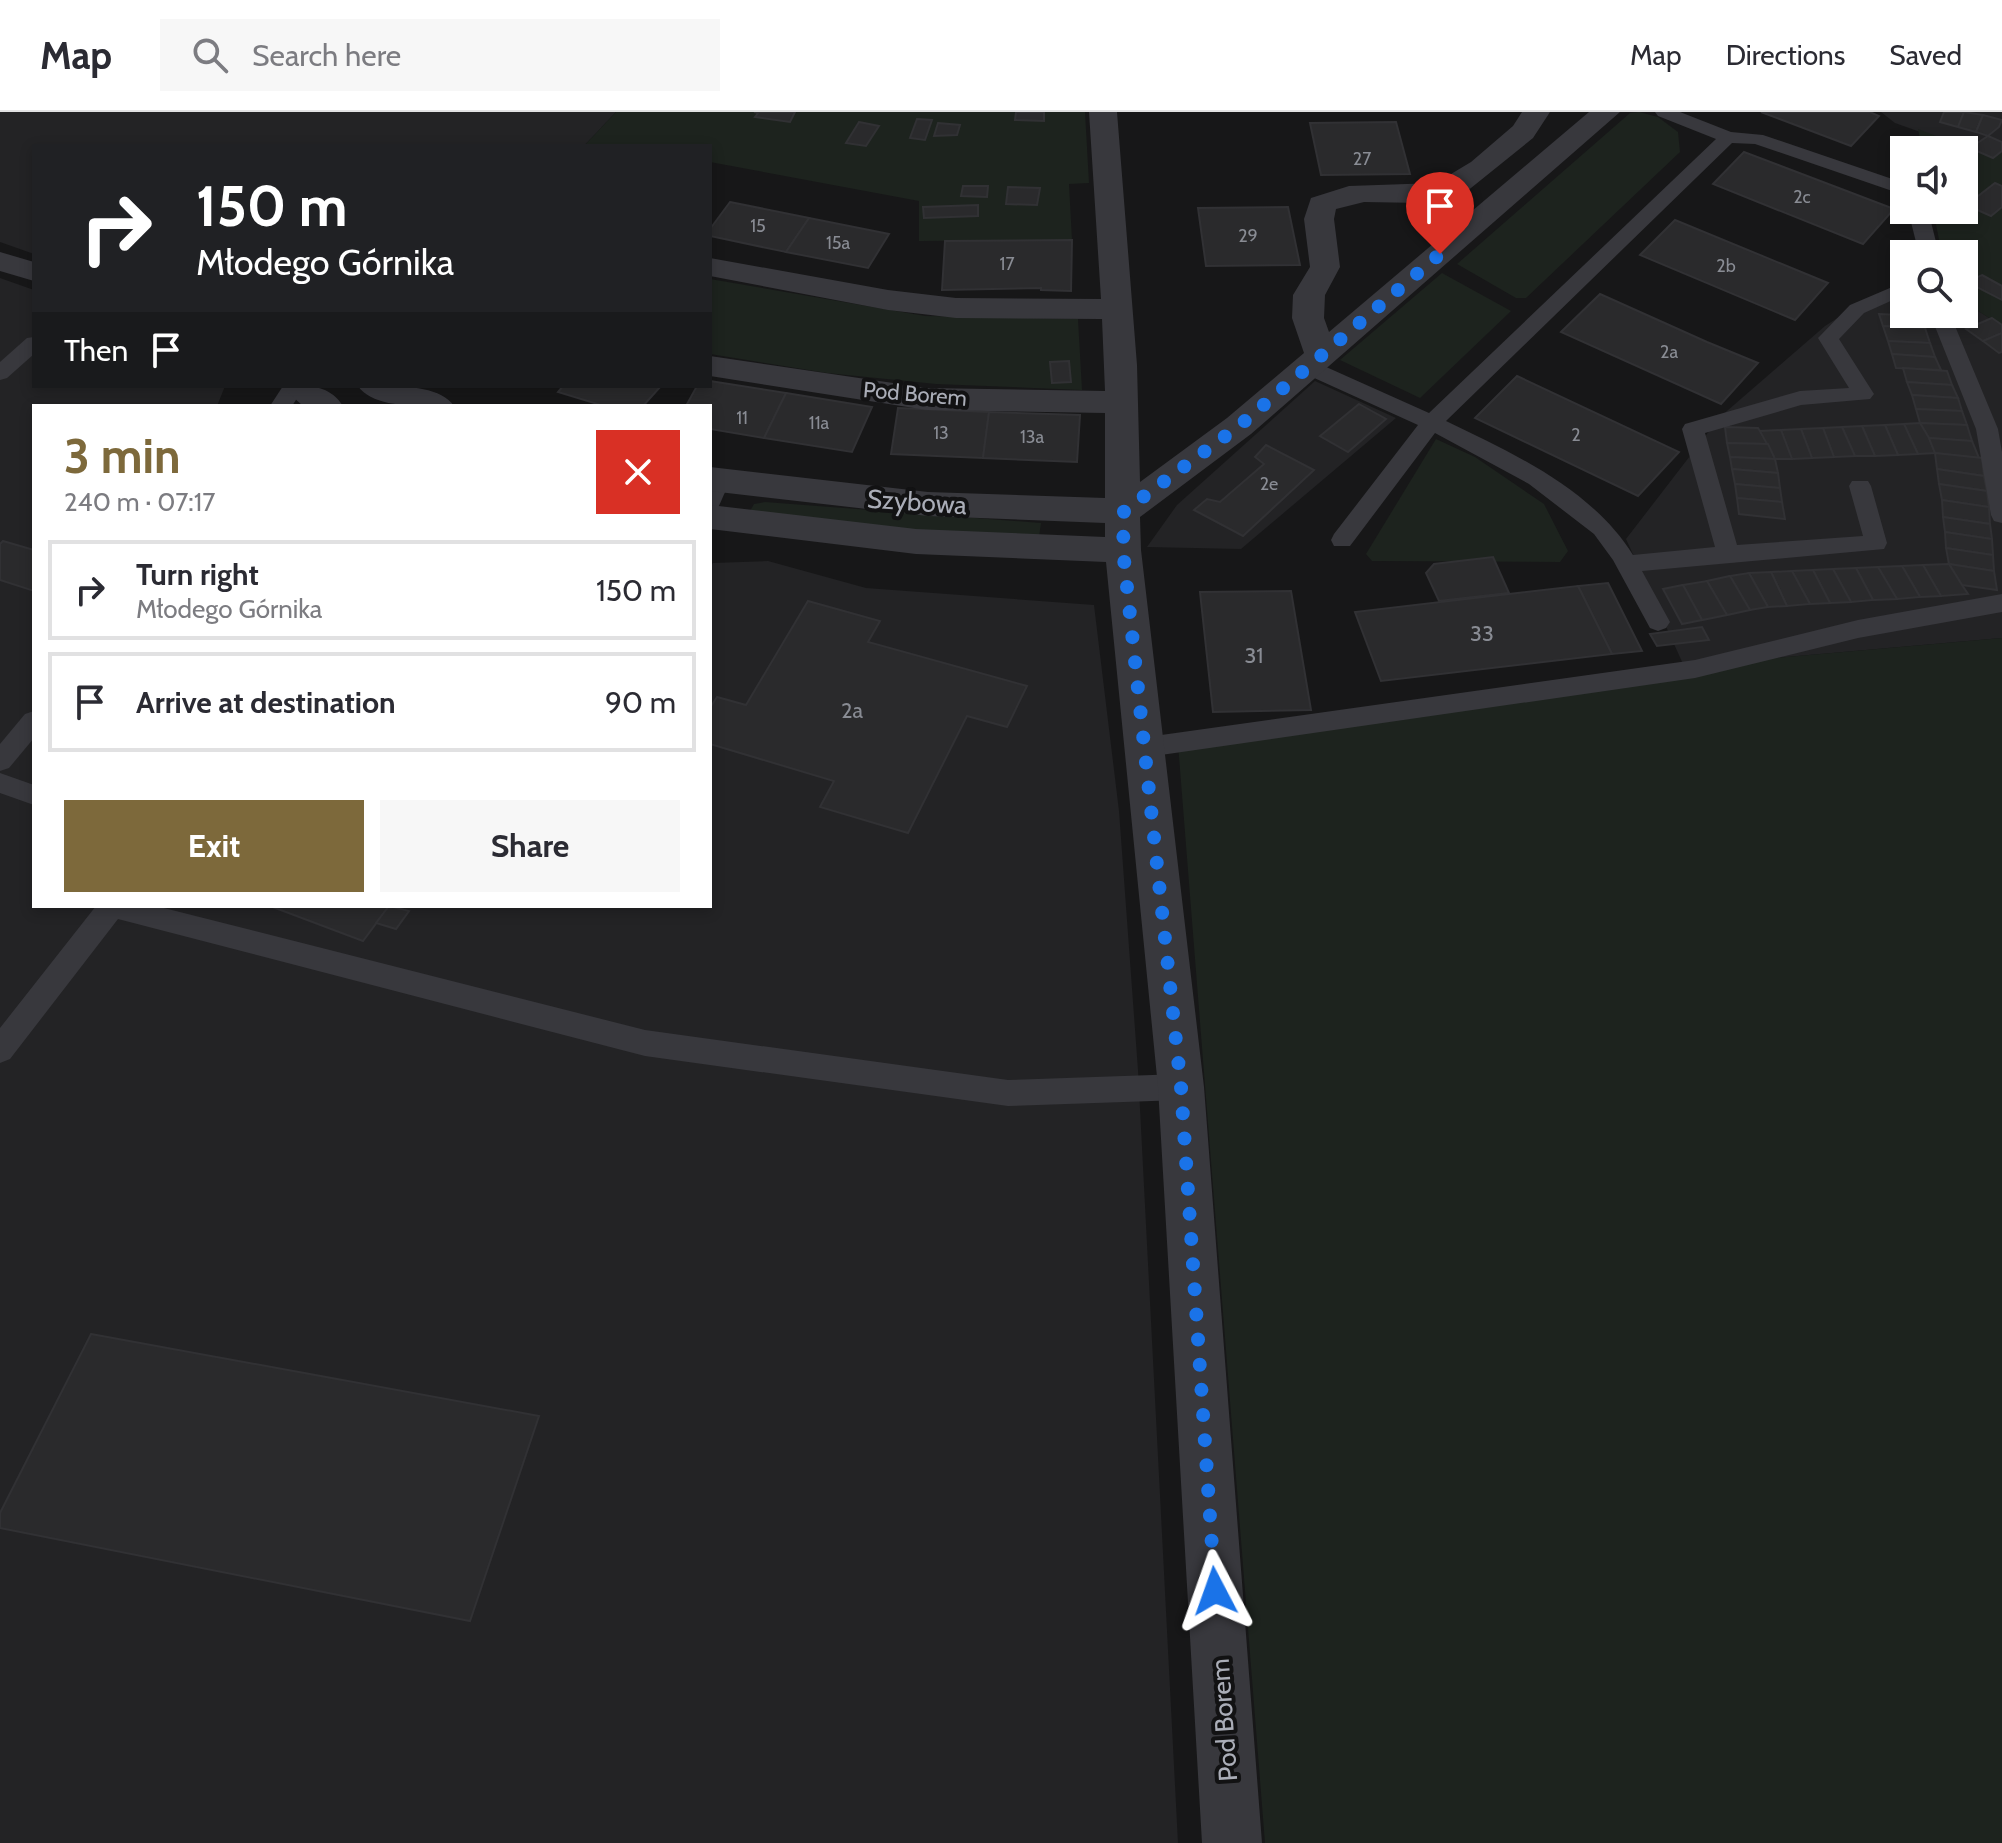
<!DOCTYPE html>
<html lang="en">
<head>
<meta charset="utf-8">
<style>
	body { margin:0; font-family:Cabin,sans-serif; background:#f7f7f7; color:#2b2b33; height:100vh; display:flex; flex-direction:column; font-size:30px; white-space:nowrap }
	* { box-sizing:border-box; margin:0 }
	p { font-size:26px; color:#7c7c81 }
	.icon { flex:none; width:44px; height:44px; fill:none; stroke:currentColor; stroke-width:2; stroke-linecap:round; stroke-linejoin:round }
	.map { position:relative; flex:1; overflow:hidden }
	.drawer { position:absolute; left:32px; top:292px; width:680px; height:504px; display:flex; flex-direction:column; background:#fff; border-radius:0px; box-shadow:0 4px 12px #0003 }
	.drawer>* { flex:none }
	.hud { position:absolute; left:32px; top:32px; width:680px; height:244px; border-radius:0px; box-shadow:0 4px 12px #0003; background:#202124; color:#fff; overflow:hidden }
	.fabs { position:absolute; left:1890px; top:24px; display:grid; gap:16px }
	.fabs a { display:grid; place-items:center; width:88px; height:88px; border-radius:0px; background:#fff; box-shadow:0 4px 12px #0003; font-size:40px }
	.pin { position:absolute; display:grid; place-items:center; width:68px; height:68px; color:#fff; margin:-82px -34px; border-radius:50% 50% 50% 0; rotate:-45deg; box-shadow:0 0 8px #0007 }
	.pin .icon { rotate:45deg }
	.me { position:absolute; width:88px; margin:-44px; rotate:356deg; stroke-linejoin:round; filter:drop-shadow(0 0 6px #0008) }
	.turn { display:flex; align-items:center; gap:28px; height:168px; padding:0 32px; font-size:36px }
	.turn .icon { width:104px; height:104px; stroke-width:2.5 }
	.turn b { display:block; font-size:56px; line-height:68px }
	.then { display:flex; align-items:center; height:76px; padding:0 32px; background:#0003; gap:16px; font-size:30px }
	.round { display:grid; place-items:center; flex:none; width:84px; height:84px; border-radius:0px; background:#f7f7f7 }
	.summary { display:flex; align-items:center; justify-content:space-between; height:136px; padding:0 32px }
	h1 { font-size:48px; font-weight:700; line-height:60px; color:#7d693b }
	.primary-button { display:flex; gap:16px; margin-top:auto; padding:16px 32px }
	.primary-button a { flex:1; height:92px; border-radius:0px; background:#7d693b; color:#fff; font-size:32px; font-weight:700; line-height:92px; text-align:center }
	.primary-button a+a { background:#f7f7f7; color:#2b2b33 }
	ul { padding:0; list-style:none }
	li { display:flex; align-items:center; gap:24px; height:100px; margin:0 16px 12px; padding:0 16px; border:4px solid #e1e1e2; border-radius:0px }
	li div { flex:1 }
	li b { display:block; font-size:30px }
	li em { font-style:normal }
	header { display:flex; align-items:center; gap:48px; box-sizing:border-box; height:112px; padding:0 40px; background:#fff; border-bottom:2px solid #e1e1e2 }
	header strong { font-size:38px }
	nav { display:flex; gap:44px; margin-inline-start:auto; font-size:28px }
	.search { width:560px; height:72px; background:#f7f7f7; display:flex; align-items:center; gap:20px; box-sizing:border-box; padding:0 28px; border-radius:0px; color:#7c7c81; font-size:30px }
	.map>svg:first-child { display:block }
	.built { fill:#232325 }
	.green { fill:#1d231e }
	.building { fill:#2a2a2c; stroke:#313134; stroke-width:2 }
	.lines { fill:none; stroke-linecap:round; stroke-linejoin:round }
	.service { fill:#38383d; fill-rule:evenodd }
	.minor { fill:#38383d; fill-rule:evenodd }
	.route { stroke:#1a73e8; stroke-width:14; stroke-dasharray:0 25.2 }
	.labels { text-anchor:middle; dominant-baseline:central; stroke-width:8; stroke-linejoin:round; paint-order:stroke }
	.far-number-label { font-size:18px; fill:#898c94 }
	.far-street-label { font-size:22px; fill:#aaadb7; stroke:#121213 }
	.number-label { font-size:22px; fill:#898c94 }
	.street-label { font-size:26px; fill:#aaadb7; stroke:#121213 }
</style>
</head>
<body>
<header>
<strong>Map</strong>
<div class="search"><svg class="icon" aria-label="search" viewBox="0 0 24 24"><circle cx="10" cy="10" r="6"/><path d="M15 15l6 6"/></svg>Search here</div>
<nav><a>Map</a><a>Directions</a><a>Saved</a></nav>
</header>
<div class="map">
<svg width="2002" height="1731" viewBox="0 0 2002 1731">
	<rect width="100%" height="100%" fill="#171718"/>
	<!-- built -->
	<g class="built">
		<path d="M0 0H616L584 34H34V142L0 130Z"/>
		<path d="M1881 0H2002V39L1993 46 1895 11Z"/>
		<path d="M0 166 34 178V274H225L217 294H34V794H710V455L713 451 768 449 866 476 1094 493 1119 699 1138 958 1178 1731H0Z"/>
		<path d="M1904 187V202H1964V190L2002 214V526L1684 554 1626 427 1720 305 1825 214 1856 194Z"/>
		<path d="M1315 269 1396 306 1241 437 1147 435 1177 393Z"/>
	</g>
	<!-- green -->
	<g class="green">
		<path d="M616 0H1085L1089 71 1069 72 1072 128 919 129V89L710 50V34H584Z"/>
		<path d="M1639 0 1658 5 1678 20 1680 40 1526 186H1516L1457 152 1630 1Z"/>
		<path d="M1918 17 1993 46 2002 39V214L1964 190V142H1942L1933 98H1964V38H1922Z"/>
		<path d="M1442 161 1511 199 1420 286 1340 248Z"/>
		<path d="M710 167 925 204 1078 207 1082 278 936 272 827 261 710 242Z"/>
		<path d="M1436 327 1475 345 1544 392 1568 439 1560 450 1372 449 1366 442Z"/>
		<path d="M765 390 1041 411 1039 425 855 414 750 399 754 392Z"/>
		<path d="M2002 526V1731H1265L1178 632 1684 554Z"/>
	</g>
	<!-- building -->
	<g class="building">
		<path d="M754 0H795L790 10 755 5 758 1Z"/>
		<path d="M1016 0H1044V9L1015 8Z"/>
		<path d="M1761 0H1870L1879 4 1851 34Z"/>
		<path d="M1944 0H1964L1958 15 1940 10Z"/>
		<path d="M1964 0 1983 3 1976 20 1958 15Z"/>
		<path d="M1983 3 2002 8 1999 15 1988 24 1976 20Z"/>
		<path d="M917 7 932 8 925 28 910 26Z"/>
		<path d="M859 10 879 14 866 34 846 31Z"/>
		<path d="M1396 10 1410 62 1321 63 1310 11Z"/>
		<path d="M938 11 960 13 957 23 934 24Z"/>
		<path d="M1988 24 2002 30V39L1993 46 1970 36Z"/>
		<path d="M1744 40 1894 97 1863 132 1713 72Z"/>
		<path d="M1995 71 2002 74V95L1991 104 1964 92V78L1978 84Z"/>
		<path d="M963 74H988L987 85 961 84Z"/>
		<path d="M1008 75 1040 76 1037 93 1006 92Z"/>
		<path d="M730 90 809 106 786 140 710 124V117Z"/>
		<path d="M978 93V104L924 106 923 95Z"/>
		<path d="M1288 95 1300 153 1206 154 1198 96Z"/>
		<path d="M809 106 889 122 868 156 786 140Z"/>
		<path d="M1675 108 1828 171 1795 208 1640 143Z"/>
		<path d="M1072 128 1071 179 1041 178V176L942 178 945 129Z"/>
		<path d="M1982 163 2002 174V188L1967 170Z"/>
		<path d="M1600 182 1707 230 1758 251 1721 292 1561 220Z"/>
		<path d="M1879 202 1920 204 1925 216 1883 214Z"/>
		<path d="M1992 206 2002 213V221L1983 229 1966 217Z"/>
		<path d="M1883 214 1925 216 1930 231 1888 229Z"/>
		<path d="M2002 221V240L1999 241 1983 229Z"/>
		<path d="M1888 229 1930 231 1935 245 1892 242Z"/>
		<path d="M1892 242 1935 245 1941 258 1896 256Z"/>
		<path d="M1069 249 1071 270 1052 271 1050 250Z"/>
		<path d="M1903 256 1947 259 1952 273 1907 270Z"/>
		<path d="M1517 264 1679 340 1638 384 1475 306Z"/>
		<path d="M710 269 786 281 764 326 710 317V294H686L697 274H710Z"/>
		<path d="M1907 270 1952 273 1958 286 1912 283Z"/>
		<path d="M563 274H661L643 294H604L558 280Z"/>
		<path d="M786 281 872 295 852 340 764 326Z"/>
		<path d="M1912 283 1958 286 1962 299 1916 297Z"/>
		<path d="M1359 292 1386 307 1348 340 1320 324Z"/>
		<path d="M898 296 989 300 983 346 891 342Z"/>
		<path d="M1916 297 1962 299 1967 313 1920 311Z"/>
		<path d="M989 300 1080 303 1077 350 983 346Z"/>
		<path d="M1920 311 1967 313 1972 329 1929 326Z"/>
		<path d="M1920 311 1929 326 1935 341 1918 342 1904 312Z"/>
		<path d="M1904 312 1918 342 1898 343 1885 313Z"/>
		<path d="M1885 313 1898 343 1875 344 1862 314Z"/>
		<path d="M1862 314 1875 344H1855L1842 315Z"/>
		<path d="M1725 315 1758 316 1768 332 1727 331Z"/>
		<path d="M1842 315 1855 344 1834 345 1823 316Z"/>
		<path d="M1823 316 1834 345 1812 346 1801 317Z"/>
		<path d="M1801 317 1812 346 1792 347 1781 318Z"/>
		<path d="M1781 318 1792 347H1775L1760 319Z"/>
		<path d="M1929 326 1972 329 1979 346 1935 341Z"/>
		<path d="M1727 331 1768 332 1775 347 1730 345Z"/>
		<path d="M1266 333 1314 358 1243 424 1194 398 1207 387 1220 390 1264 352 1255 345Z"/>
		<path d="M1935 341 1982 346 1984 364 1937 357Z"/>
		<path d="M1730 345 1775 347 1778 361 1732 357Z"/>
		<path d="M1732 357 1778 361 1780 376 1735 372Z"/>
		<path d="M1937 357 1984 364 1987 379 1939 372Z"/>
		<path d="M1735 372 1780 376 1782 390 1737 386Z"/>
		<path d="M1939 372 1987 379 1989 395 1942 388Z"/>
		<path d="M1737 386 1782 390 1785 407 1739 402Z"/>
		<path d="M1942 388 1989 395 1990 412 1943 405Z"/>
		<path d="M1943 405 1990 412 1992 427 1945 420Z"/>
		<path d="M1945 420 1992 427 1993 443 1946 436Z"/>
		<path d="M3 429 34 438V479L0 468V432Z"/>
		<path d="M1946 436 1993 443 1994 459 1949 452Z"/>
		<path d="M1493 445 1509 481 1439 489 1426 461 1434 452Z"/>
		<path d="M1949 452 1994 459 1997 478 1962 473Z"/>
		<path d="M1949 452 1962 473 1968 482 1941 484 1923 453Z"/>
		<path d="M1923 453 1941 484 1920 485 1902 454Z"/>
		<path d="M1902 454 1920 485 1897 487 1878 455Z"/>
		<path d="M1878 455 1897 487 1873 488 1856 456Z"/>
		<path d="M1856 456 1873 488 1851 490 1833 457Z"/>
		<path d="M1833 457 1851 490 1830 491 1813 458Z"/>
		<path d="M1813 458 1830 491 1810 492 1792 459Z"/>
		<path d="M1792 459 1810 492 1787 494 1771 460Z"/>
		<path d="M1771 460 1787 494 1768 495 1749 461Z"/>
		<path d="M1749 461 1768 495 1750 498 1730 464Z"/>
		<path d="M1730 464 1750 498 1727 503 1707 469Z"/>
		<path d="M1707 469 1727 503 1702 508 1683 473Z"/>
		<path d="M1608 471 1642 539 1612 542 1578 474Z"/>
		<path d="M1683 473 1702 508 1682 512 1663 477Z"/>
		<path d="M1578 474 1612 542 1381 569 1355 500Z"/>
		<path d="M1291 479 1311 598 1213 600 1200 480Z"/>
		<path d="M808 489 880 509 868 530 1027 574 1007 615 967 604 908 721 820 695 834 669 710 632V596L717 585 746 593Z"/>
		<path d="M1702 515 1709 528 1657 534 1650 522Z"/>
		<path d="M270 794H389L363 829Z"/>
		<path d="M389 794 409 799 396 817 376 811Z"/>
		<path d="M91 1222 539 1304 470 1509 0 1416V1401Z"/>
	</g>
	<g class="lines">
		<!-- service -->
		<g class="service">
			<path d="M1655 0H1680L1731 20 1763 23 1904 71V83L1755 32 1732 31 1446 309C1513 341 1593 378 1633 443L1715 435 1682 317 1685 312 1800 279 1849 276 1818 226 1850 193 1904 170V183L1864 201 1839 227 1874 282 1870 287 1801 293 1705 321 1737 433 1863 424 1849 374 1852 369H1868L1871 374 1887 431 1884 437 1642 459 1670 510 1666 516 1658 519 1650 516 1613 448 1594 422 1529 372 1435 321 1350 434H1334L1331 428 1334 422 1418 313 1301 260 1298 255 1301 250H1315L1429 301 1716 27 1658 4Z"/>
			<path d="M1908 98H1928L1939 142H1919Z"/>
			<path d="M1930 202H1950L1998 317 2002 340V411L1994 409 1991 403 1976 317Z"/>
			<path d="M34 225V242L7 266 0 268V250L27 226Z"/>
			<path d="M283 274H305L292 294H270Z"/>
			<path d="M719 361 727 364 730 369 718 396 710 399V366Z"/>
			<path d="M2002 482V500L1858 526 1695 566 1147 645 1138 642 1134 635 1138 628 1147 625 1695 548 1858 508Z"/>
			<path d="M34 599V626L9 656 0 659V632L25 602Z"/>
			<path d="M0 661 34 673V693L0 681Z"/>
			<path d="M96 794H156L645 918 1008 968 1181 962 1191 966 1196 975 1191 984 1181 988 1008 994 645 944 118 807 10 947 0 951V916Z"/>
		</g>
		<!-- minor -->
		<g class="minor">
			<path d="M1089 0H1117L1137 253 1140 370 1227 306 1304 241 1292 206 1293 183 1310 155 1304 107 1311 86 1349 74 1436 71 1471 50 1513 14 1522 0H1550L1533 26 1466 80 1423 91 1364 90 1336 97 1334 107 1340 155 1325 183 1324 206 1329 220 1589 0H1620L1251 322 1140 405 1141 438 1204 975 1262 1731H1202L1158 975 1106 450 916 442 710 417V393L916 417 1105 425V411L928 404 710 379V355L928 380 1105 386V301L927 298 710 264V244L927 276 1105 279 1102 207 956 206 888 198 710 164V146L888 178 956 186 1101 187Z"/>
			<path d="M0 140 34 150V169L0 159Z"/>
			<path d="M281 274C306 274 328 271 343 294H303Z"/>
			<path d="M358 274C384 274 438 270 454 294 428 294 374 298 358 274Z"/>
		</g>
	</g>
	<g class="lines">
		<!-- route -->
		<path class="route" d="M1215 1479 1181 975 1123 438 1124 399 1239 314 1440 142"/>
	</g>
	<g class="labels">
		<!-- far-number labels -->
		<g class="far-number-label">
			<text x="1362" y="47">27</text>
			<text x="1802" y="85">2c</text>
			<text x="758" y="114">15</text>
			<text x="1248" y="124">29</text>
			<text x="838" y="131">15a</text>
			<text x="1007" y="152">17</text>
			<text x="1726" y="154">2b</text>
			<text x="1669" y="240">2a</text>
			<text x="742" y="306">11</text>
			<text x="819" y="311">11a</text>
			<text x="941" y="321">13</text>
			<text x="1576" y="323">2</text>
			<text x="1032" y="325">13a</text>
			<text x="1269" y="372">2e</text>
		</g>
		<!-- far-street labels -->
		<g class="far-street-label">
			<text transform="translate(915 282) rotate(5)">Pod Borem</text>
		</g>
		<!-- number labels -->
		<g class="number-label">
			<text x="1482" y="521">33</text>
			<text x="1254" y="543">31</text>
			<text x="852" y="598">2a</text>
		</g>
		<!-- street labels -->
		<g class="street-label">
			<text transform="translate(917 390) rotate(4)">Szybowa</text>
			<text transform="translate(1224 1608) rotate(-94)">Pod Borem</text>
		</g>
	</g>
</svg>
<div class="fabs">
<a><svg class="icon" aria-label="sound" viewBox="0 0 24 24"><path d="M4 9h4l5-4v14l-5-4H4zM17 9q2 3 0 6"/></svg></a>
<a><svg class="icon" aria-label="search" viewBox="0 0 24 24"><circle cx="10" cy="10" r="6"/><path d="M15 15l6 6"/></svg></a>
</div>
<div class="pin" style="left:1440px;top:142px;background:#d93025"><svg class="icon" aria-label="arrive" viewBox="0 0 24 24"><path d="M6 21V4h12l-3 4 3 4H6"/></svg></div>
<svg class="me" style="left:1215px;top:1479px" viewBox="-20 -20 40 40"><path d="M0-17L14 15 0 8-14 15z" fill="#1a73e8" stroke="#fff" stroke-width="4"/></svg>
<div class="hud">
<div class="turn"><svg class="icon" aria-label="right" viewBox="0 0 24 24"><path d="M7 20v-9h11M14 6l5 5-5 5"/></svg><div><b>150 m</b>Młodego Górnika</div></div>
<div class="then">Then<svg class="icon" aria-label="arrive" viewBox="0 0 24 24"><path d="M6 21V4h12l-3 4 3 4H6"/></svg></div>
</div>
<section class="drawer">
<div class="summary"><div><h1>3 min</h1><p>240 m · 07:17</p></div><a class="round" style="background:#d93025;color:#fff"><svg class="icon" aria-label="close" viewBox="0 0 24 24"><path d="M6 6l12 12M18 6L6 18"/></svg></a></div>
<ul>
<li><svg class="icon" aria-label="right" viewBox="0 0 24 24"><path d="M7 20v-9h11M14 6l5 5-5 5"/></svg><div><b>Turn right</b><p>Młodego Górnika</p></div><em>150 m</em></li>
<li><svg class="icon" aria-label="arrive" viewBox="0 0 24 24"><path d="M6 21V4h12l-3 4 3 4H6"/></svg><div><b>Arrive at destination</b></div><em>90 m</em></li>
</ul>
<div class="primary-button"><a>Exit</a><a>Share</a></div>
</section>
</div>
</body>
</html>
